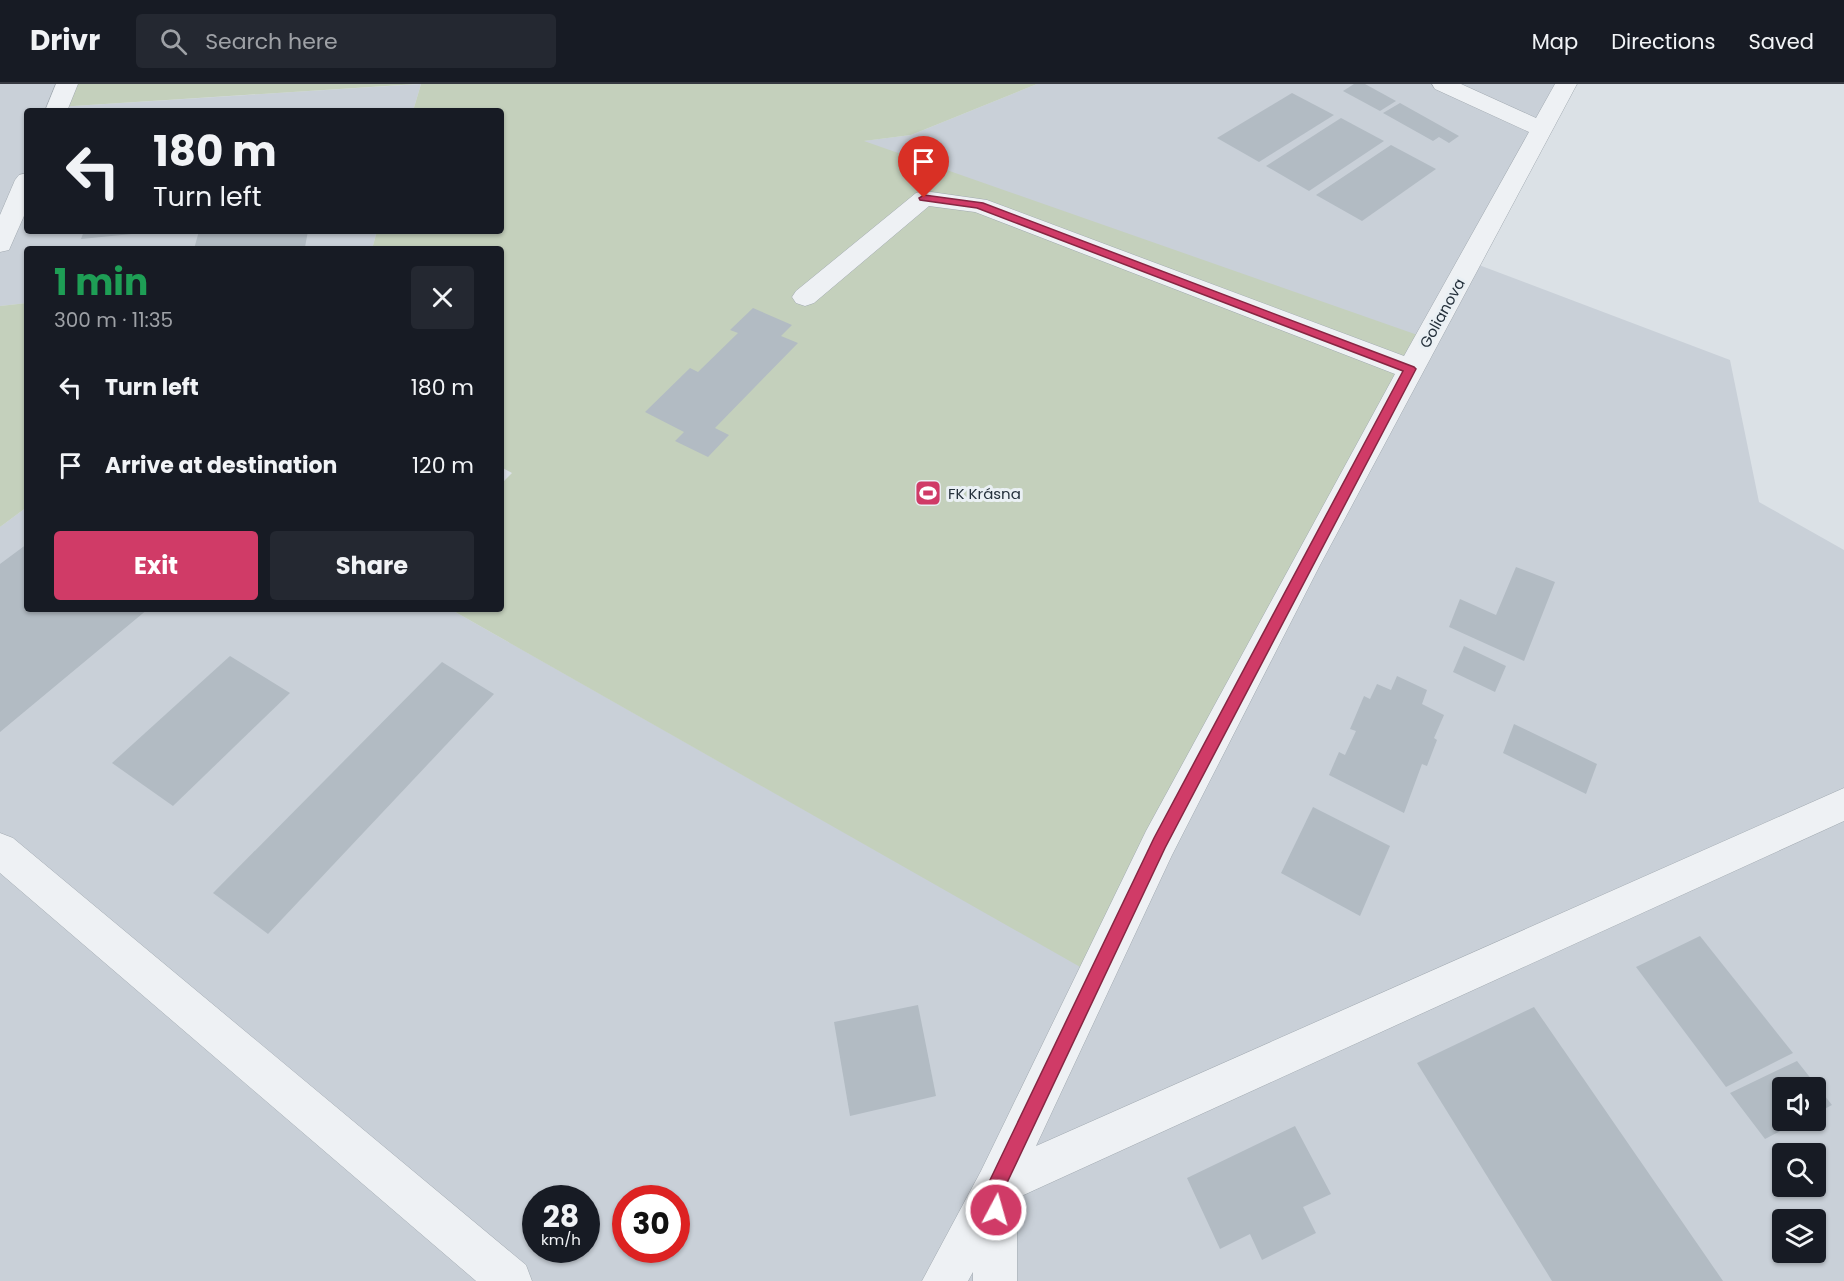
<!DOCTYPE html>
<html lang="en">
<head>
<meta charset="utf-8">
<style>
	body { margin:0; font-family:Poppins,sans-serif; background:#242831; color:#f1f3f6; height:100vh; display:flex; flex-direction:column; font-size:22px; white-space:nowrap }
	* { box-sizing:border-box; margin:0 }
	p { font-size:20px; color:#9ea1a6 }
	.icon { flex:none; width:33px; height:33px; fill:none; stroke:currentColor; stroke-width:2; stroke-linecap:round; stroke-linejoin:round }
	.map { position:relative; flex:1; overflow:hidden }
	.details { position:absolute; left:24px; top:162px; width:480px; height:366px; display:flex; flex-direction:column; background:#171b24; border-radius:6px; box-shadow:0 2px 4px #0004 }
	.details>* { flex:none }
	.top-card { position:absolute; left:24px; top:24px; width:480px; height:126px; border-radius:6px; box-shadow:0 2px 4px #0004; background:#171b24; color:#f1f3f6; overflow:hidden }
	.fabs { position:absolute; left:1772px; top:993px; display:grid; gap:12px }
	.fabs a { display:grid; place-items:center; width:54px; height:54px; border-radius:6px; background:#171b24; box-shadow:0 2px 4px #0004; font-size:30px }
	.speed { position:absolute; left:522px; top:1101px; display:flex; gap:12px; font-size:30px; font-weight:700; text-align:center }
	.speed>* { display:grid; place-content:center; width:78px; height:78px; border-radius:50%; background:#171b24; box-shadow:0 2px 4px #0004; line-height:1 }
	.speed small { font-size:15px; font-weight:400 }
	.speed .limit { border:9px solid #d22; background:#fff; color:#111 }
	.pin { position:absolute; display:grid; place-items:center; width:51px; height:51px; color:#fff; margin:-62px -26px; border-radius:50% 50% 50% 0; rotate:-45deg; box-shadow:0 0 6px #0007 }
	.pin .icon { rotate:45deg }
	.me { position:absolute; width:66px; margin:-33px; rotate:6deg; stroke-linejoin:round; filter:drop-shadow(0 0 4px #0008) }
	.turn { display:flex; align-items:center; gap:21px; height:126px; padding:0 30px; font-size:27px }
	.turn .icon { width:78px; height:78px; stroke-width:2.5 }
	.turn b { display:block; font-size:42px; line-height:51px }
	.round { display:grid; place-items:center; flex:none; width:63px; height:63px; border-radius:6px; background:#242831 }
	.summary { display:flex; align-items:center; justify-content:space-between; height:102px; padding:0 30px }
	h1 { font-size:36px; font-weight:700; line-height:45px; color:#1e9e55 }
	.primary-button { display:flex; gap:12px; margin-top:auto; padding:12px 30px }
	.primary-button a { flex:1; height:69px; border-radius:6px; background:#d03b67; color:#fff; font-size:24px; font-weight:700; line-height:69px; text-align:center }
	.primary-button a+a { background:#242831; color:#f1f3f6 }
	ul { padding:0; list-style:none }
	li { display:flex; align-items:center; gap:18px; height:78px; padding:0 30px }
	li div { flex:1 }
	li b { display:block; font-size:22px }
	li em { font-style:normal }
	header { display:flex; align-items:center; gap:36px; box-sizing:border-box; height:84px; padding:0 30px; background:#171b24; border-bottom:2px solid #363941 }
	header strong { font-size:28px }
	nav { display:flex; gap:33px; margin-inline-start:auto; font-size:21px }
	.search { width:420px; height:54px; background:#242831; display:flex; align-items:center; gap:15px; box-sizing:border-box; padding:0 21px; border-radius:6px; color:#9ea1a6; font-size:22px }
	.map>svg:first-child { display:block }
	.built { fill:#c9d0d8; fill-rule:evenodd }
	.green { fill:#c4d0bc }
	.building { fill:#b2bbc3 }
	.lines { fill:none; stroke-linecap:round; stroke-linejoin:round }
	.minor-casing { stroke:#a1a9b0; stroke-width:1 }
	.minor { fill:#eef1f4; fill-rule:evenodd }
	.route { fill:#d03b67; stroke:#872643; stroke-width:1.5 }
	.labels { text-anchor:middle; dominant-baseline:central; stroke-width:6; stroke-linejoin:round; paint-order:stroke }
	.street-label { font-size:15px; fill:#25313c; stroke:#eaf0f4 }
	.poi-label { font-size:15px; fill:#25313c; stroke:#eaf0f4; text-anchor:start }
</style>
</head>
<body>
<header>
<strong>Drivr</strong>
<div class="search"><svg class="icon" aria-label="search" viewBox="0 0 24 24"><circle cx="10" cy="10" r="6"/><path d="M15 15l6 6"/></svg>Search here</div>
<nav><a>Map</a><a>Directions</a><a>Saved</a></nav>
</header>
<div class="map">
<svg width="1844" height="1197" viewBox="0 0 1844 1197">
	<rect width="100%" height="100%" fill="#dbe1e6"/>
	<!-- built -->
	<g class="built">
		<path d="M0 0H67L58 23 421 0 413 27H27V147H377L372 165H27V219L0 222Z"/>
		<path d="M1037 0H1566L1471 178 1730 276 1759 418 1844 466V1197H0V443L27 423V525H450L1096 891 863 57 911 51ZM1782 1004H1815V1036H1782ZM1782 1070H1815V1102H1782ZM536 1114H586V1166H536ZM626 1114H676V1166H626ZM1782 1136H1815V1168H1782Z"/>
	</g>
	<!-- green -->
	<g class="green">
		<path d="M67 0H417L58 23Z"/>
		<path d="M421 0H1037L911 51 864 57 1429 255 1096 892 450 525H501V400L512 389 501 383V165H372L377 147H501V27H413Z"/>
		<path d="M27 219V423L0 443V222Z"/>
	</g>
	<!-- building -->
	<g class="building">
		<path d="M1354 0H1365L1396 17 1380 27 1343 7Z"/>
		<path d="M1292 9 1334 31 1259 78 1217 54Z"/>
		<path d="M1400 19 1459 52 1449 59 1439 53 1433 57 1383 29Z"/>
		<path d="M1341 34 1384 57 1309 107 1266 82Z"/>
		<path d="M1391 61 1436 85 1362 137 1316 111Z"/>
		<path d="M84 147H142V149L81 155Z"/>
		<path d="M199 147H308L305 163 194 165Z"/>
		<path d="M753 224 792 241 781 252 798 259 715 344 729 351 708 373 675 357 684 348 645 328 690 284 698 288 738 249 730 246Z"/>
		<path d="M27 460V525H148L0 648V480Z"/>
		<path d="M1516 483 1555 498 1524 577 1449 543 1460 515 1496 531Z"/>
		<path d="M1464 562 1506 582 1495 608 1453 588Z"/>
		<path d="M230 572 290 609 173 722 112 679Z"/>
		<path d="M442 578 494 610 268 850 213 809Z"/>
		<path d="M1397 592 1427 606 1422 620 1444 631 1434 654 1437 656 1427 682 1422 680 1404 729 1329 691 1339 668 1345 671 1356 647 1350 645 1364 612 1370 615 1377 600 1391 606Z"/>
		<path d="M1514 640 1597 680 1586 710 1503 669Z"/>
		<path d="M1313 723 1390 762 1360 832 1281 789Z"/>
		<path d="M1700 852 1793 969 1726 1003 1636 883Z"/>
		<path d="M918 921 936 1012 850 1032 834 938Z"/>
		<path d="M1534 923 1723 1197H1552L1417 979Z"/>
		<path d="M1797 977 1832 1021 1815 1030V1004H1782V1036H1802L1765 1055 1730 1009Z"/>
		<path d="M1295 1042 1331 1110 1303 1123 1316 1149 1262 1176 1250 1150 1220 1165 1187 1094Z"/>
	</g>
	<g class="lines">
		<defs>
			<g id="minor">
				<path d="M56 0H78L67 27H45Z"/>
				<path d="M1432 0H1461L1536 34 1555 0H1577L1319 483 1172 771 1036 1062 1844 704V737L1017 1114V1197H973V1188L968 1197H922L981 1087 1146 747 1395 290 975 128 929 122 814 219 805 222 796 219 792 213 796 207 916 109 924 107 987 116 1404 272 1529 48 1435 5Z"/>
				<path d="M27 89V125L9 166 0 168V131L15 96 19 91Z"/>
				<path d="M0 749 13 754 526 1181 532 1197H476L0 789Z"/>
			</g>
		</defs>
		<!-- minor casing -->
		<use href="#minor" class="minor-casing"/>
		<!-- minor -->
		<use href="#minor" class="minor"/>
	</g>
	<!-- route -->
	<path class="route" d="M924 111 983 119 1414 283 1416 285 1165 764 1005 1103 1004 1126 1002 1132 996 1135 989 1132C985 1122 985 1106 990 1096L1154 754 1403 287 977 124 920 116 919 114Z"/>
	<!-- icons -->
	<defs>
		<symbol id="stadium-square" viewBox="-11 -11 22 22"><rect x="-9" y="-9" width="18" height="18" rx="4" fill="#d03b67" stroke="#eaf0f4"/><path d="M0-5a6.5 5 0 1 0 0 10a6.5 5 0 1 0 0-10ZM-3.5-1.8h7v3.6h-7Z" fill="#fff"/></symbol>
	</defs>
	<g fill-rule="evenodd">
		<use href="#stadium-square" x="913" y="394" width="30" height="30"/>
	</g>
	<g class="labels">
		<!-- street labels -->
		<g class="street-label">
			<text transform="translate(1442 229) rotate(-61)">Golianova</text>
		</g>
		<!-- poi labels -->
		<g class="poi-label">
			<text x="948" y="409">FK Krásna</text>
		</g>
	</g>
</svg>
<div class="fabs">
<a><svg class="icon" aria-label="sound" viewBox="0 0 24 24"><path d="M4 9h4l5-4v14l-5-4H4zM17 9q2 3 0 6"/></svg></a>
<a><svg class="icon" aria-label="search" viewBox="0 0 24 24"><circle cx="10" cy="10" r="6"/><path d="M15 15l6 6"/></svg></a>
<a><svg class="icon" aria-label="layers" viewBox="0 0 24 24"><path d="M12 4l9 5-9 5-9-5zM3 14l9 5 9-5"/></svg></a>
</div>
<div class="speed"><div>28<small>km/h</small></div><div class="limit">30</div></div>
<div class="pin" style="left:924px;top:114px;background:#d93025"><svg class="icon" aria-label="arrive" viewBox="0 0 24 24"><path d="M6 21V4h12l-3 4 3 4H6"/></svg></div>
<svg class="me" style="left:996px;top:1126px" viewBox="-20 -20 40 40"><circle r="17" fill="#d03b67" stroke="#fff" stroke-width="3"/><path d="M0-11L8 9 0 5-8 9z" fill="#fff"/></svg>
<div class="top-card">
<div class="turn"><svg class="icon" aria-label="left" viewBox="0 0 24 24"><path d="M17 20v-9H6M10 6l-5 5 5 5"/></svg><div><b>180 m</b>Turn left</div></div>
</div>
<section class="details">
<div class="summary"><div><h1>1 min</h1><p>300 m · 11:35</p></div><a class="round"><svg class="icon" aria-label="close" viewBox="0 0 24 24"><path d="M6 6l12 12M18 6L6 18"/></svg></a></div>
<ul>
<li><svg class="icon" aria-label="left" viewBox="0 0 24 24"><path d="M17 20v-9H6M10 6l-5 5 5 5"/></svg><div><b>Turn left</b></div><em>180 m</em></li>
<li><svg class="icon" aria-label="arrive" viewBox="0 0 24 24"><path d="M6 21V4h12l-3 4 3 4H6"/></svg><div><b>Arrive at destination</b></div><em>120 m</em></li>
</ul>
<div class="primary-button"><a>Exit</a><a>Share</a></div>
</section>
</div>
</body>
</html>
